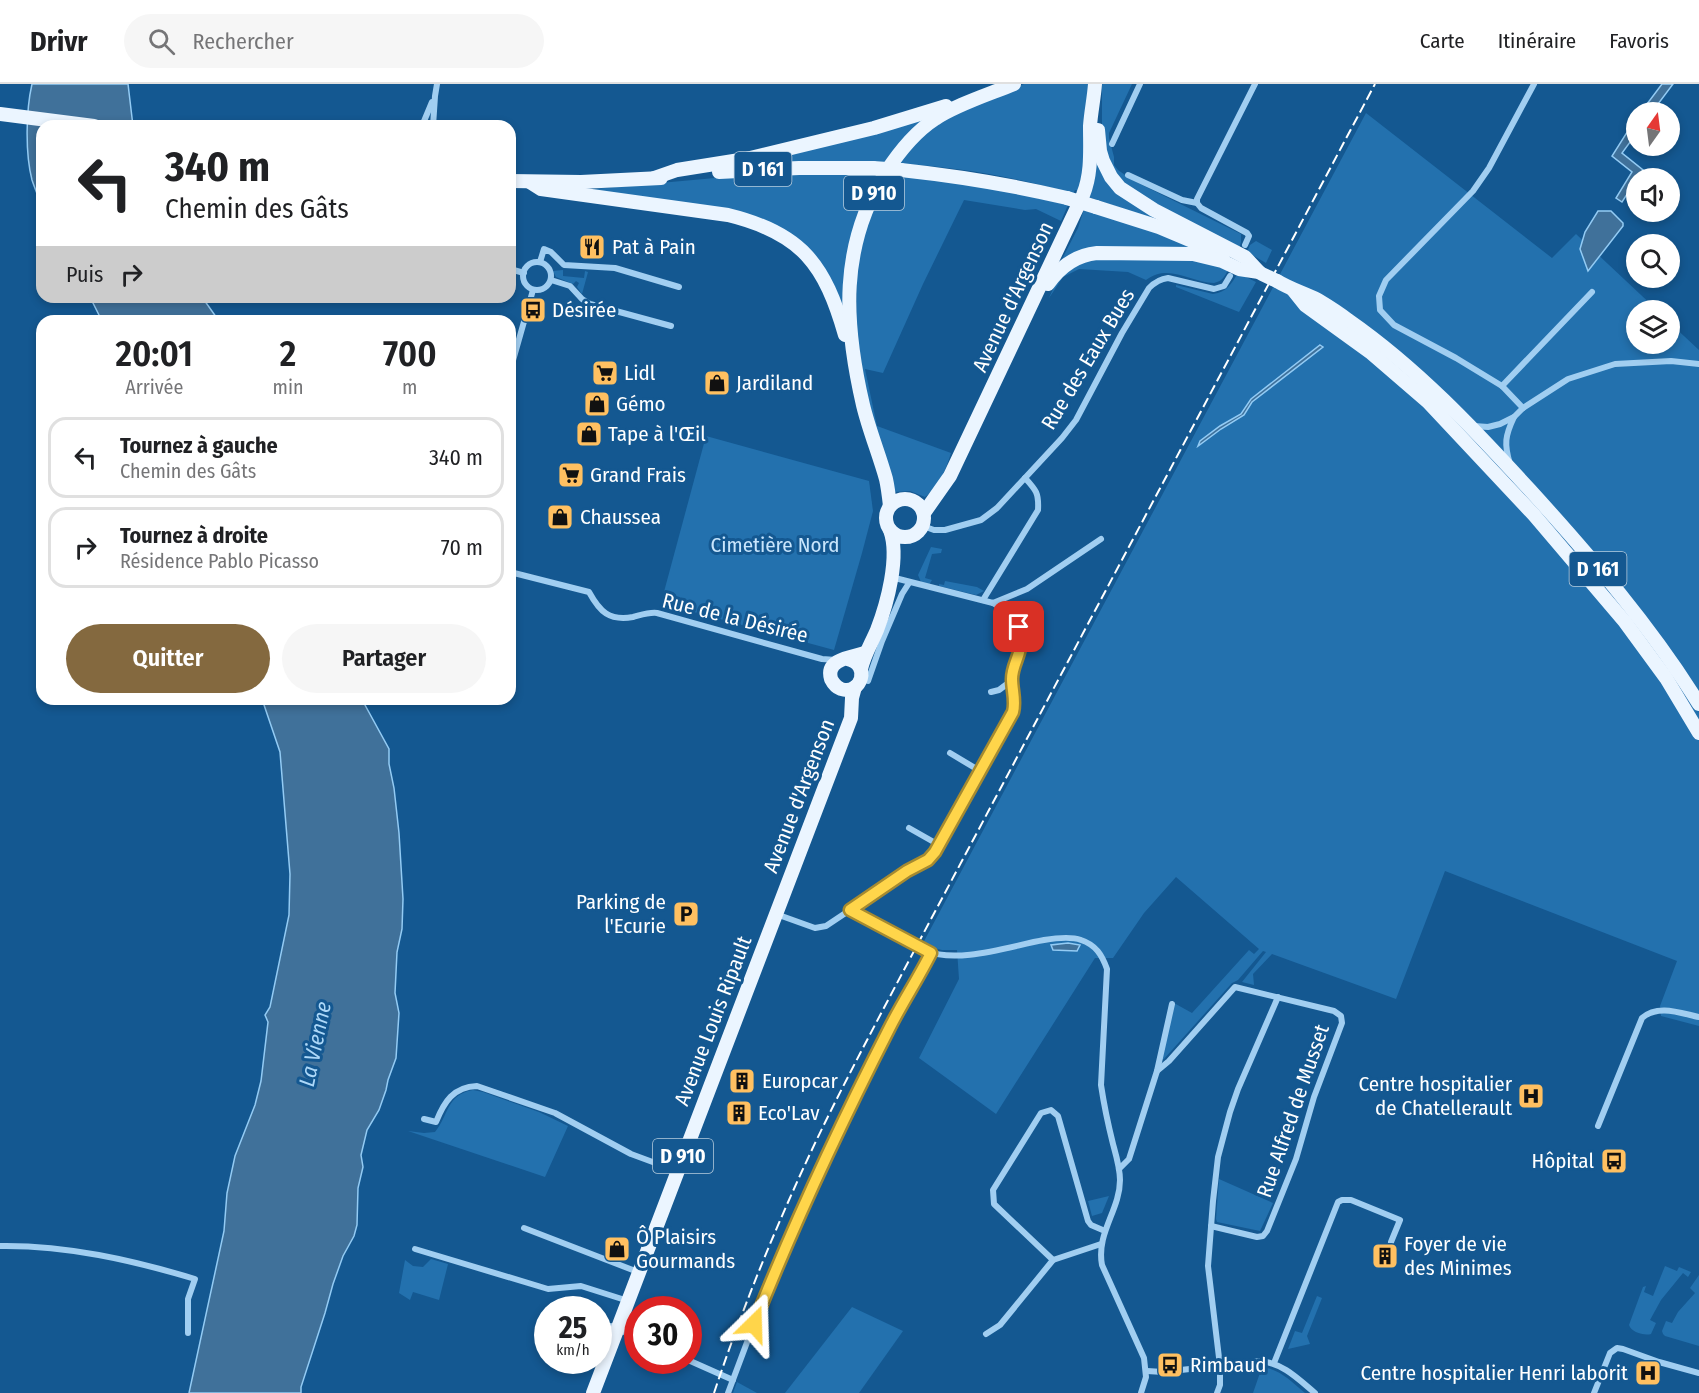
<!DOCTYPE html>
<html lang="fr">
<head>
<meta charset="utf-8">
<style>
	body { margin:0; font-family:"Fira Sans Condensed",sans-serif; background:#f6f6f6; color:#202124; height:100vh; display:flex; flex-direction:column; font-size:22px; white-space:nowrap }
	* { box-sizing:border-box; margin:0 }
	p { font-size:20px; color:#757577 }
	.icon { flex:none; width:33px; height:33px; fill:none; stroke:currentColor; stroke-width:2; stroke-linecap:round; stroke-linejoin:round }
	.map { position:relative; flex:1; overflow:hidden }
	.side { position:absolute; left:36px; top:231px; width:480px; height:390px; display:flex; flex-direction:column; background:#fff; border-radius:18px; box-shadow:0 3px 9px #0003 }
	.side>* { flex:none }
	.hud { position:absolute; left:36px; top:36px; width:480px; height:183px; border-radius:18px; box-shadow:0 3px 9px #0003; background:#fff; color:#202124; overflow:hidden }
	.needle { width:39px; rotate:14deg }
	.buttons { position:absolute; left:1626px; top:18px; display:grid; gap:12px }
	.buttons a { display:grid; place-items:center; width:54px; height:54px; border-radius:50%; background:#fff; box-shadow:0 3px 9px #0003; font-size:30px }
	.speed { position:absolute; left:534px; top:1212px; display:flex; gap:12px; font-size:30px; font-weight:700; text-align:center }
	.speed>* { display:grid; place-content:center; width:78px; height:78px; border-radius:50%; background:#fff; box-shadow:0 3px 9px #0003; line-height:1 }
	.speed small { font-size:15px; font-weight:400 }
	.speed .limit { border:9px solid #d22; background:#fff; color:#111 }
	.pin { position:absolute; display:grid; place-items:center; width:51px; height:51px; color:#fff; margin:-26px; border-radius:12px; box-shadow:0 3px 9px #0006 }
	.me { position:absolute; width:66px; margin:-33px; rotate:22deg; stroke-linejoin:round; filter:drop-shadow(0 0 4px #0008) }
	.turn { display:flex; align-items:center; gap:21px; height:126px; padding:0 30px; font-size:27px }
	.turn .icon { width:78px; height:78px; stroke-width:2.5 }
	.turn b { display:block; font-size:42px; line-height:51px }
	.then { display:flex; align-items:center; height:57px; padding:0 30px; background:#0003; gap:12px; font-size:22px }
	.eta { display:flex; justify-content:space-evenly; align-items:center; height:102px; text-align:center }
	.eta b { font-size:36px; font-weight:600; line-height:42px }
	.button { display:flex; gap:12px; margin-top:auto; padding:12px 30px }
	.button a { flex:1; height:69px; border-radius:36px; background:#84693f; color:#fff; font-size:24px; font-weight:600; line-height:69px; text-align:center }
	.button a+a { background:#f6f6f6; color:#202124 }
	ul { padding:0; list-style:none }
	li { display:flex; align-items:center; gap:18px; height:81px; margin:0 12px 9px; padding:0 18px; border:3px solid #e0e0e0; border-radius:18px }
	li div { flex:1 }
	li b { display:block; font-size:22px }
	li em { font-style:normal }
	header { display:flex; align-items:center; gap:36px; box-sizing:border-box; height:84px; padding:0 30px; background:#fff; border-bottom:2px solid #e0e0e0 }
	header strong { font-size:28px }
	nav { display:flex; gap:33px; margin-inline-start:auto; font-size:21px }
	.search { width:420px; height:54px; background:#f6f6f6; display:flex; align-items:center; gap:15px; box-sizing:border-box; padding:0 21px; border-radius:33px; color:#757577; font-size:22px }
	.map>svg:first-child { display:block }
	.green { fill:#2371ae }
	.water { fill:#40719a; stroke:#93cbf4; stroke-width:1.5 }
	.lines { fill:none; stroke-linecap:round; stroke-linejoin:round }
	.street { stroke:#a1cef1; stroke-width:6 }
	.primary { stroke:#ebf5ff; stroke-width:14 }
	.rail { stroke:#fff; stroke-width:2; stroke-dasharray:10 4.5; stroke-linecap:butt }
	.primary-bridge { stroke:#ebf5ff; stroke-width:14 }
	.route-casing { stroke:#a68a30; stroke-width:15 }
	.route { stroke:#ffd54a; stroke-width:10 }
	.labels { text-anchor:middle; dominant-baseline:central; stroke-width:6; stroke-linejoin:round; paint-order:stroke }
	.shield { fill:#145891; stroke:#b8cdde; stroke-width:1.5 }
	.shield-label { font-size:20px; font-weight:bold; fill:#fff }
	.poi-label { font-size:21px; fill:#fff; stroke:#145891; text-anchor:start }
	.street-label { font-size:21px; fill:#fff; stroke:#145891 }
	.park-label { font-size:21px; fill:#c8e5fc; stroke:#145891 }
	.water-label { font-size:22px; font-style:italic; fill:#add8f8; stroke:#145891 }
</style>
</head>
<body>
<header>
<strong>Drivr</strong>
<div class="search"><svg class="icon" aria-label="search" viewBox="0 0 24 24"><circle cx="10" cy="10" r="6"/><path d="M15 15l6 6"/></svg>Rechercher</div>
<nav><a>Carte</a><a>Itinéraire</a><a>Favoris</a></nav>
</header>
<div class="map">
<svg width="1699" height="1309" viewBox="0 0 1699 1309">
	<rect width="100%" height="100%" fill="#145891"/>
	<!-- green -->
	<g class="green">
		<path d="M1024 0H1088V62L1080 107 1075 106 1073 110C1017 93 959 83 901 80L900 78 924 48 963 23Z"/>
		<path d="M1102 0H1132L1109 49V54L1114 73V81L1118 86 1132 96 1241 150V158L1239 165 1131 107 1111 83 1102 49Z"/>
		<path d="M1366 29 1552 174 1576 150 1657 226H1636V260H1670V239L1699 266V942L1661 932 1660 922 1677 877 1445 787 1396 915 1272 870 1253 890 1254 901 1242 898 1266 868 1263 867 1238 896 1232 899 1164 975 1161 976 1174 919 1192 929 1249 866 1254 870 1259 865 1176 793 1144 829 1113 874H1095L996 1030 919 974 959 895 957 866H942L922 861Z"/>
		<path d="M924 32 929 36 890 78 787 79 786 70Z"/>
		<path d="M1093 57 1103 89 1195 149 1088 113Z"/>
		<path d="M793 90H864L881 92 847 216 841 228 786 149 594 108V105L737 92Z"/>
		<path d="M893 91 980 101 1068 121 1061 137 1036 125 1025 126 964 116 923 200 883 289 865 285 877 342 951 369C946 385 939 403 925 413L910 407 894 408 867 316 856 257 857 166 886 93H892Z"/>
		<path d="M1084 125 1160 150 1215 173 1123 165 1059 181 1078 144Z"/>
		<path d="M1256 157 1272 166 1266 179 1247 168 1250 161Z"/>
		<path d="M1186 172 1229 184C1225 192 1223 197 1214 199 1189 198 1169 179 1146 196L1128 188 1079 185 1063 193 1049 214 1059 192 1081 176Z"/>
		<path d="M563 186V192L584 194 585 187 588 188 582 210 577 203 579 199 576 197 573 200 556 193 553 187Z"/>
		<path d="M1238 189 1256 198 1239 228 1176 203V201L1213 210C1227 208 1231 200 1238 189Z"/>
		<path d="M706 352 869 397 873 427 862 469 834 566 661 519Z"/>
		<path d="M931 463 942 465 941 469 932 470 925 494 932 496 929 501 921 498 918 491Z"/>
		<path d="M945 497 977 503 984 507 976 511 939 502V500L944 501Z"/>
		<path d="M473 1006 483 1008 539 1028 568 1042 545 1093 408 1047 424 1049 435 1048C449 1031 446 1011 473 1006Z"/>
		<path d="M1219 1095 1273 1119 1260 1147 1217 1138 1216 1135Z"/>
		<path d="M1109 1112 1102 1129 1092 1132 1088 1117Z"/>
		<path d="M431 1175 448 1180 439 1216 413 1208 410 1216 399 1209 405 1176 413 1182 423 1183Z"/>
		<path d="M1665 1182 1677 1187 1679 1183 1691 1188 1688 1193 1683 1189 1661 1216 1650 1236 1656 1239 1651 1250C1644 1252 1631 1248 1629 1241L1643 1203 1646 1202 1644 1208 1653 1212Z"/>
		<path d="M1699 1191V1262L1665 1252 1663 1250 1662 1247 1666 1237 1672 1239 1678 1228 1695 1209 1690 1204Z"/>
		<path d="M1317 1212 1322 1214 1307 1252 1310 1260 1288 1265 1295 1247 1302 1249Z"/>
		<path d="M852 1223 903 1247 859 1309H785Z"/>
		<path d="M1262 1283C1280 1285 1292 1298 1305 1309H1253Z"/>
		<path d="M737 1298 757 1309H733Z"/>
	</g>
	<!-- water -->
	<g class="water">
		<path d="M32 0H128L133 42H42V123C39 114 35 105 32 96 25 69 26 26 32 0Z"/>
		<path d="M1662 0H1673L1652 28H1641Z"/>
		<path d="M1636 34V50L1622 69 1643 86 1622 118 1616 114 1632 88 1612 72Z"/>
		<path d="M1598 127H1611L1623 139V142L1588 187 1580 165 1585 148Z"/>
		<path d="M90 213H202L219 237H102Z"/>
		<path d="M1320 261 1323 263 1252 318 1244 331 1221 345 1198 362 1200 357 1220 342 1241 330 1251 315Z"/>
		<path d="M262 615H363L365 621 389 665V680L394 704 399 749 403 815 402 845 397 868 395 909 399 929 396 974 388 996 386 1006 379 1026 367 1046 361 1071 363 1083 358 1104 357 1141 354 1152 343 1172 333 1200 325 1229 301 1303V1309H189L224 1147 227 1109 235 1072 255 1021 261 997 268 938 265 931 270 923 289 831 290 790 280 668Z"/>
		<path d="M1068 859 1080 861 1077 867 1053 866 1051 861Z"/>
	</g>
	<g class="lines">
		<!-- street -->
		<g class="street">
			<path d="M422 42 432 18"/>
			<path d="M433 42 435 12 437 0"/>
			<path d="M1112 60 1140 0"/>
			<path d="M1128 91 1182 116 1197 119"/>
			<path d="M1245 161 1249 152 1247 149 1201 124 1197 119V115L1255 0"/>
			<circle cx="537" cy="192" r="14"/>
			<path d="M540 178 544 165 551 168 564 181 615 184 679 203"/>
			<path d="M510 185 524 189"/>
			<path d="M551 196 570 202 582 215 590 220 671 242"/>
			<path d="M510 287 533 206"/>
			<path d="M1502 302 1592 208"/>
			<path d="M1523 324 1502 302 1456 274 1394 241 1380 226 1379 212 1386 196 1473 107 1489 84 1534 0"/>
			<path d="M1474 342 1488 343 1500 340 1514 333 1523 324 1568 295 1615 280 1671 277 1699 280"/>
			<path d="M1510 380C1504 360 1505 352 1514 333"/>
			<path d="M923 442 934 446H945L981 436 997 424 1062 354 1076 336 1122 249 1149 204C1155 198 1160 195 1168 194L1214 205 1224 202 1230 192"/>
			<path d="M510 488 589 508C600 528 609 537 633 533 641 531 649 528 657 529L822 575 836 576"/>
			<path d="M891 493 993 519 1027 505 1101 455"/>
			<path d="M983 516 1038 426C1039 409 1036 406 1025 394"/>
			<path d="M868 597 882 557 902 510 909 499"/>
			<path d="M991 608 999 606 1011 597"/>
			<path d="M950 669 980 687"/>
			<path d="M909 744 939 761"/>
			<path d="M850 826 907 787 932 772 1011 633C1017 620 1012 610 1012 596 1011 585 1016 578 1019 569 1026 544 1014 530 993 519"/>
			<path d="M776 830 815 844 826 842 850 826 926 867C959 880 1010 862 1044 856 1056 854 1070 852 1081 856 1096 861 1102 871 1107 885L1101 1001C1104 1021 1108 1040 1113 1060 1116 1071 1120 1084 1120 1096 1120 1126 1096 1149 1102 1181L1144 1274 1146 1293 1141 1309"/>
			<path d="M1157 987 1172 920"/>
			<path d="M424 1035 436 1038C444 1018 453 1003 477 1002L555 1029 631 1070 677 1087"/>
			<path d="M1598 1042 1642 934C1658 920 1680 929 1699 933"/>
			<path d="M1119 1085 1129 1075 1157 987 1169 977 1235 903 1334 927 1341 932 1342 939 1314 1013 1296 1075 1267 1147 1263 1152 1257 1153 1211 1142"/>
			<path d="M524 1144 638 1188"/>
			<path d="M0 1162C66 1161 132 1176 195 1195L188 1215V1249"/>
			<path d="M415 1165 548 1205 581 1202 622 1215"/>
			<path d="M1053 1176 1101 1160"/>
			<path d="M611 1242 638 1254"/>
			<path d="M986 1250 1000 1241 1053 1176 994 1120 993 1106 1041 1029 1051 1026 1058 1032 1088 1137 1091 1141 1105 1147"/>
			<path d="M688 1276 733 1296"/>
			<path d="M1274 1279 1338 1118 1342 1116H1351L1400 1136 1391 1158"/>
			<path d="M1147 1287 1163 1288 1261 1277C1284 1280 1297 1294 1315 1309"/>
			<path d="M728 1309 761 1221 806 1118 890 944 931 869"/>
			<path d="M1217 1309 1220 1301V1282L1208 1182 1213 1117 1218 1073 1230 1028 1238 1005 1278 913"/>
			<path d="M1594 1309 1610 1269 1617 1264 1623 1265 1659 1278 1699 1289"/>
		</g>
		<!-- primary -->
		<g class="primary">
			<path d="M0 30 94 42"/>
			<path d="M1098 46 1100 67 1103 77 1111 93 1120 104 1154 126 1245 173 1259 188"/>
			<path d="M901 86C957 92 1012 101 1067 114"/>
			<path d="M719 88 799 84H873"/>
			<path d="M654 94 677 86 746 75 874 44 946 22"/>
			<path d="M510 97 581 98 661 94"/>
			<path d="M530 98 541 105 728 131C802 149 825 181 845 251"/>
			<path d="M1096 123 1159 143 1223 170"/>
			<path d="M1277 197C1290 205 1304 209 1318 216 1328 222 1339 229 1348 236 1417 284 1474 345 1530 406 1591 473 1651 543 1699 620"/>
			<path d="M1048 200C1060 183 1076 171 1097 169L1193 170 1222 177 1239 185 1259 188"/>
			<path d="M1293 206 1305 221 1370 268 1428 318 1534 431 1625 538 1666 594 1699 649"/>
			<circle cx="905" cy="434" r="19"/>
			<path d="M890 422C889 413 888 404 886 395 879 370 869 346 863 321 844 239 839 162 886 88 899 68 915 48 935 35 955 21 990 10 1014 0"/>
			<path d="M924 429 950 392 1083 111C1092 89 1090 66 1090 42 1091 28 1094 14 1095 0"/>
			<path d="M847 575C872 580 861 612 841 605 836 603 833 599 831 595 825 575 852 573 865 569"/>
			<path d="M861 585C864 571 871 560 877 546 887 520 900 473 890 446"/>
			<path d="M593 1309 851 634 852 614 855 603"/>
		</g>
		<!-- rail -->
		<path class="rail" d="M714 1309C743 1222 778 1137 817 1055 845 997 875 941 905 884L1375 0"/>
		<!-- primary-bridge -->
		<g class="primary-bridge">
			<path d="M873 84 901 86"/>
			<path d="M1067 114 1096 123"/>
			<path d="M1262 190 1277 197"/>
		</g>
	</g>
	<g class="lines">
		<defs>
			<path id="route" d="M754 1240C794 1139 840 1041 889 945 902 919 918 895 931 869L850 826 907 787 928 776 935 768 1013 628C1016 617 1012 606 1012 595 1012 581 1021 571 1021 557 1022 553 1020 547 1019 543"/>
		</defs>
		<!-- route casing -->
		<use href="#route" class="route-casing"/>
		<!-- route -->
		<use href="#route" class="route"/>
	</g>
	<!-- icons -->
	<defs>
		<symbol id="restaurant-square" viewBox="-11 -11 22 22"><rect x="-9" y="-9" width="18" height="18" rx="4" fill="#ffc061" stroke="#145891"/><path d="M-5-6h1v4h1v-4h1v4h1v-4h1v5L-1.5 .5V6h-2V.5L-5-1ZM5-6V6H3V1.5H1.5Q1.5-4 5-6Z" fill="#111"/></symbol>
		<symbol id="bus-square" viewBox="-11 -11 22 22"><rect x="-9" y="-9" width="18" height="18" rx="4" fill="#ffc061" stroke="#145891"/><path d="M-5-6H5V4H4V6H2V4H-2V6H-4V4H-5ZM-3.5-4V0h7V-4ZM-3.5 1.2v1.5H-2V1.2ZM2 1.2v1.5H3.5V1.2Z" fill="#111"/></symbol>
		<symbol id="supermarket-square" viewBox="-11 -11 22 22"><rect x="-9" y="-9" width="18" height="18" rx="4" fill="#ffc061" stroke="#145891"/><path d="M-6-5.5h2.5l.6 2H6L4.5 2H-2.5L-4.4-4H-6ZM-1.5 3.2a1.3 1.3 0 1 0 .1 0ZM3 3.2a1.3 1.3 0 1 0 .1 0Z" fill="#111"/></symbol>
		<symbol id="shop-square" viewBox="-11 -11 22 22"><rect x="-9" y="-9" width="18" height="18" rx="4" fill="#ffc061" stroke="#145891"/><path d="M-5-2.5h2.3a2.7 3.5 0 0 1 5.4 0H5L5.5 6h-11ZM-1.5-2.5h3a1.5 2.3 0 0 0-3 0Z" fill="#111"/></symbol>
		<symbol id="parking-square" viewBox="-11 -11 22 22"><rect x="-9" y="-9" width="18" height="18" rx="4" fill="#ffc061" stroke="#145891"/><path d="M-3.5-5.5H1a3.5 3.5 0 0 1 0 7H-1V5.5H-3.5ZM-1-3.4V-.6H.8a1.4 1.4 0 0 0 0-2.8Z" fill="#111"/></symbol>
		<symbol id="building-square" viewBox="-11 -11 22 22"><rect x="-9" y="-9" width="18" height="18" rx="4" fill="#ffc061" stroke="#145891"/><path d="M-4-6H4V6H1V3H-1V6H-4ZM-2.5-4.3h1.7v1.8h-1.7ZM.8-4.3h1.7v1.8H.8ZM-2.5-1h1.7V.8h-1.7ZM.8-1h1.7V.8H.8Z" fill="#111"/></symbol>
		<symbol id="hospital-square" viewBox="-11 -11 22 22"><rect x="-9" y="-9" width="18" height="18" rx="4" fill="#ffc061" stroke="#145891"/><path d="M-5-5h3v3.5h4V-5h3V5h-3V1.5h-4V5h-3Z" fill="#111"/></symbol>
	</defs>
	<g fill-rule="evenodd">
		<use href="#restaurant-square" x="577" y="148" width="30" height="30"/>
		<use href="#bus-square" x="518" y="211" width="30" height="30"/>
		<use href="#supermarket-square" x="590" y="274" width="30" height="30"/>
		<use href="#shop-square" x="702" y="284" width="30" height="30"/>
		<use href="#shop-square" x="582" y="305" width="30" height="30"/>
		<use href="#shop-square" x="574" y="335" width="30" height="30"/>
		<use href="#supermarket-square" x="556" y="376" width="30" height="30"/>
		<use href="#shop-square" x="545" y="418" width="30" height="30"/>
		<use href="#parking-square" x="671" y="815" width="30" height="30"/>
		<use href="#building-square" x="727" y="982" width="30" height="30"/>
		<use href="#hospital-square" x="1516" y="997" width="30" height="30"/>
		<use href="#building-square" x="724" y="1014" width="30" height="30"/>
		<use href="#bus-square" x="1599" y="1062" width="30" height="30"/>
		<use href="#shop-square" x="602" y="1150" width="30" height="30"/>
		<use href="#building-square" x="1370" y="1157" width="30" height="30"/>
		<use href="#bus-square" x="1155" y="1266" width="30" height="30"/>
		<use href="#hospital-square" x="1633" y="1274" width="30" height="30"/>
	</g>
	<g class="labels">
		<!-- shield labels -->
		<g class="shield">
			<rect x="734.5" y="68" width="57" height="34" rx="4.5"/>
			<rect x="844" y="92" width="60" height="34" rx="4.5"/>
			<rect x="1569.5" y="468" width="57" height="34" rx="4.5"/>
			<rect x="653" y="1055" width="60" height="34" rx="4.5"/>
		</g>
		<g class="shield-label">
			<text x="763" y="85">D 161</text>
			<text x="874" y="109">D 910</text>
			<text x="1598" y="485">D 161</text>
			<text x="683" y="1072">D 910</text>
		</g>
		<!-- poi labels -->
		<g class="poi-label">
			<text x="612" y="163">Pat à Pain</text>
			<text x="552" y="226">Désirée</text>
			<text x="624" y="289">Lidl</text>
			<text x="736" y="299">Jardiland</text>
			<text x="616" y="320">Gémo</text>
			<text x="608" y="350">Tape à l'Œil</text>
			<text x="590" y="391">Grand Frais</text>
			<text x="580" y="433">Chaussea</text>
			<text x="666" y="818" text-anchor="end">Parking de<tspan x="666" dy="24">l'Ecurie</tspan></text>
			<text x="762" y="997">Europcar</text>
			<text x="1512" y="1000" text-anchor="end">Centre hospitalier<tspan x="1512" dy="24">de Chatellerault</tspan></text>
			<text x="758" y="1029">Eco'Lav</text>
			<text x="1594" y="1077" text-anchor="end">Hôpital</text>
			<text x="636" y="1153">Ô Plaisirs<tspan x="636" dy="24">Gourmands</tspan></text>
			<text x="1404" y="1160">Foyer de vie<tspan x="1404" dy="24">des Minimes</tspan></text>
			<text x="1190" y="1281">Rimbaud</text>
			<text x="1628" y="1289" text-anchor="end">Centre hospitalier Henri laborit</text>
		</g>
		<!-- street labels -->
		<g class="street-label">
			<text transform="translate(1013 213) rotate(-65)">Avenue d'Argenson</text>
			<text transform="translate(1088 275) rotate(-59)">Rue des Eaux Bues</text>
			<text transform="translate(735 534) rotate(14)">Rue de la Désirée</text>
			<text transform="translate(799 712) rotate(-69)">Avenue d'Argenson</text>
			<text transform="translate(713 937) rotate(-69)">Avenue Louis Ripault</text>
			<text transform="translate(1293 1027) rotate(-71)">Rue Alfred de Musset</text>
		</g>
		<!-- park labels -->
		<g class="park-label">
			<text x="775" y="461">Cimetière Nord</text>
		</g>
		<!-- water labels -->
		<g class="water-label">
			<text transform="translate(315 960) rotate(-78)">La Vienne</text>
		</g>
	</g>
</svg>
<div class="buttons">
<a><svg class="needle" viewBox="-14 -14 28 28"><path d="M0-13l5 13h-10z" fill="#e53935"/><path d="M0 13l5-13h-10z" fill="#757577"/></svg></a>
<a><svg class="icon" aria-label="sound" viewBox="0 0 24 24"><path d="M4 9h4l5-4v14l-5-4H4zM17 9q2 3 0 6"/></svg></a>
<a><svg class="icon" aria-label="search" viewBox="0 0 24 24"><circle cx="10" cy="10" r="6"/><path d="M15 15l6 6"/></svg></a>
<a><svg class="icon" aria-label="layers" viewBox="0 0 24 24"><path d="M12 4l9 5-9 5-9-5zM3 14l9 5 9-5"/></svg></a>
</div>
<div class="speed"><div>25<small>km/h</small></div><div class="limit">30</div></div>
<div class="pin" style="left:1019px;top:543px;background:#d93025"><svg class="icon" aria-label="arrive" viewBox="0 0 24 24"><path d="M6 21V4h12l-3 4 3 4H6"/></svg></div>
<svg class="me" style="left:754px;top:1240px" viewBox="-20 -20 40 40"><path d="M0-17L14 15 0 8-14 15z" fill="#ffd54a" stroke="#fff" stroke-width="4"/></svg>
<div class="hud">
<div class="turn"><svg class="icon" aria-label="left" viewBox="0 0 24 24"><path d="M17 20v-9H6M10 6l-5 5 5 5"/></svg><div><b>340 m</b>Chemin des Gâts</div></div>
<div class="then">Puis<svg class="icon" aria-label="right" viewBox="0 0 24 24"><path d="M7 20v-9h11M14 6l5 5-5 5"/></svg></div>
</div>
<section class="side">
<div class="eta">
<div><b>20:01</b><p>Arrivée</p></div>
<div><b>2</b><p>min</p></div>
<div><b>700</b><p>m</p></div>
</div>
<ul>
<li><svg class="icon" aria-label="left" viewBox="0 0 24 24"><path d="M17 20v-9H6M10 6l-5 5 5 5"/></svg><div><b>Tournez à gauche</b><p>Chemin des Gâts</p></div><em>340 m</em></li>
<li><svg class="icon" aria-label="right" viewBox="0 0 24 24"><path d="M7 20v-9h11M14 6l5 5-5 5"/></svg><div><b>Tournez à droite</b><p>Résidence Pablo Picasso</p></div><em>70 m</em></li>
</ul>
<div class="button"><a>Quitter</a><a>Partager</a></div>
</section>
</div>
</body>
</html>
